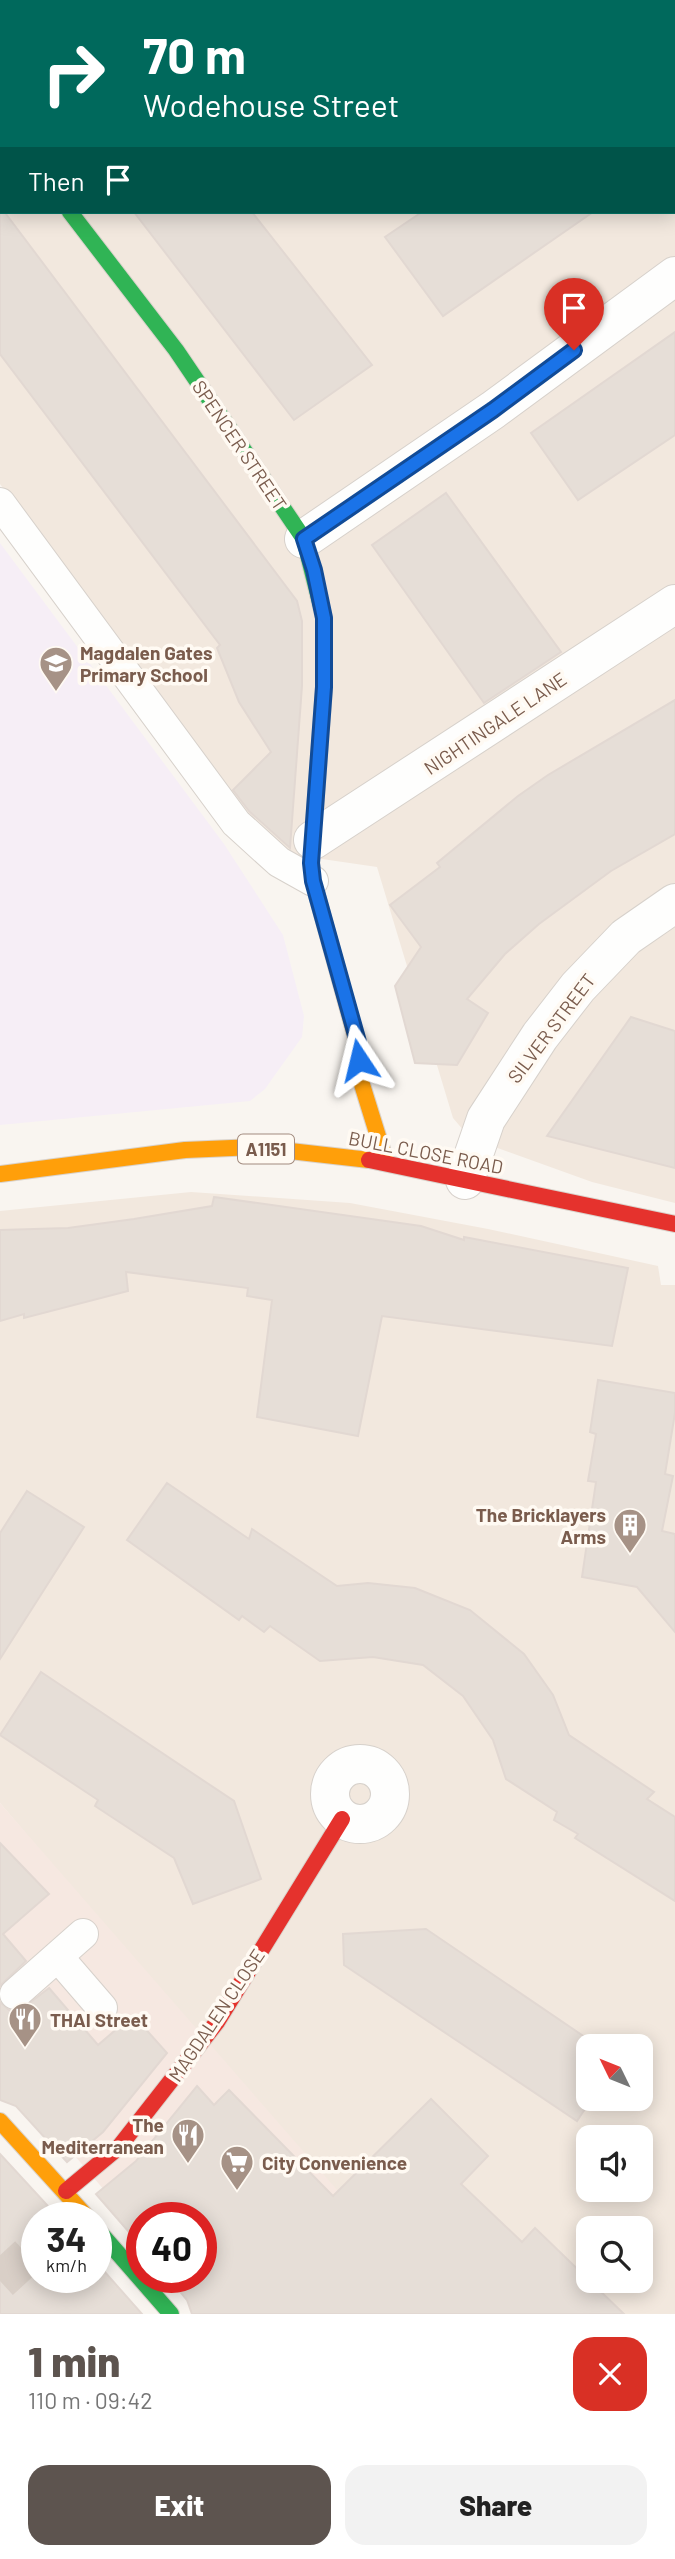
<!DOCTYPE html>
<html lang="en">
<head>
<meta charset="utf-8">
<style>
	body { margin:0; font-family:Barlow,sans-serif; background:#f2f2f2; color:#222; height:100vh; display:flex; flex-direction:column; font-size:26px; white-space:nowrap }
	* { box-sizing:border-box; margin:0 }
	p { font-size:23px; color:#767676 }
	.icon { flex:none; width:38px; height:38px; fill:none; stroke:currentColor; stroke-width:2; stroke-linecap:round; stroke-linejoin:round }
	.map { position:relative; height:2314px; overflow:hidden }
	.panel { display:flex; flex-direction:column; background:#fff; flex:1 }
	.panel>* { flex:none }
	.banner { position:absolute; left:0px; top:0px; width:676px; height:214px; box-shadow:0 4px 18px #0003; background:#00695c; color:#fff; overflow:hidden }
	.needle { width:46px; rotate:313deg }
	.fabs { position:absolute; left:576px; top:2034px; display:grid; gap:14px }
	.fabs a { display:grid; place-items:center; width:77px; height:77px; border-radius:14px; background:#fff; box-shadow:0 4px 18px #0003; font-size:35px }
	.speed { position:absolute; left:21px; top:2202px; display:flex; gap:14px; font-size:35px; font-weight:700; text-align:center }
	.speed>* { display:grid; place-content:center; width:91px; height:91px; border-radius:50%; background:#fff; box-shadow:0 4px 18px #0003; line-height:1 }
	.speed small { font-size:18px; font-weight:400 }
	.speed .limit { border:10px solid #d22; background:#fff; color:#111 }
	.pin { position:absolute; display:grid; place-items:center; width:60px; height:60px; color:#fff; margin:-72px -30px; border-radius:50% 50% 50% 0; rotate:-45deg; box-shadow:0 0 7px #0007 }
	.pin .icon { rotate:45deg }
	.me { position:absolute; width:77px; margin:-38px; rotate:350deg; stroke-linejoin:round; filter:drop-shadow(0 0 5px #0008) }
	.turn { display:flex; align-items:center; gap:24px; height:147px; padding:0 28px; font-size:32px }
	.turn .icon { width:91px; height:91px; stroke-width:2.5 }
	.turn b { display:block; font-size:49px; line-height:60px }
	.then { display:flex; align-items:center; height:66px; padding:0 28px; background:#0003; gap:14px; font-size:26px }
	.round { display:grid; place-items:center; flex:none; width:74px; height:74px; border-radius:21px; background:#f2f2f2 }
	.head { display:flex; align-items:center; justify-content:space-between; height:119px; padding:0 28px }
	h1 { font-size:42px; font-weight:800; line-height:52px; color:#5d544f }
	.action { display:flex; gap:14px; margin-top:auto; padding:14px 28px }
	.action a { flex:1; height:80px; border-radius:21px; background:#5d544f; color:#fff; font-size:28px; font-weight:800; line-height:80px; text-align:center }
	.action a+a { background:#f2f2f2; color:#222 }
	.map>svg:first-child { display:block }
	.residential { fill:#f2e8de; fill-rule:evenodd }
	.commercial { fill:#f6e8e1 }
	.education { fill:#f6eef6 }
	.building { fill:#e6ded7; stroke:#e2d8d2; stroke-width:2 }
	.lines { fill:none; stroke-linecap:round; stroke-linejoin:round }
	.street-tunnel { stroke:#d9cfc7; stroke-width:38; stroke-dasharray:38 19; stroke-linecap:butt }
	.lane-casing { stroke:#d7d1cb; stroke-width:32 }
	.street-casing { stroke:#d7d1cb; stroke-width:40 }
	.fast-casing { stroke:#d9d2cb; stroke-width:18 }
	.slow-casing { stroke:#d9d2cb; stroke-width:18 }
	.jam-casing { stroke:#d9d2cb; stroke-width:18 }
	.lane { stroke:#fefefd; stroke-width:30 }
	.street { stroke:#fefefd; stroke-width:38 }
	.fast { stroke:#30b455; stroke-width:16 }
	.slow { stroke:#ff9f0a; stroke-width:16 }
	.jam { stroke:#e5322d; stroke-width:16 }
	.route-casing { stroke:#114b97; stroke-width:18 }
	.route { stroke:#1a73e8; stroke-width:12 }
	.labels { text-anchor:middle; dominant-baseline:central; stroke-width:7; stroke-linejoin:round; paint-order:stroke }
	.shield { fill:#fffaf3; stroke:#a28b7f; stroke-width:2 }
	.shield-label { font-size:18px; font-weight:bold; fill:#7a5c4d }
	.street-label { font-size:19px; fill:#7a5c4d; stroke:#fffaf3 }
	.poi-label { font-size:19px; font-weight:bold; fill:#7a5c4d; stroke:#fffaf3; text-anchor:start }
</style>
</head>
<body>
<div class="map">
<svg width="675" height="2314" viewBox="0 0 675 2314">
	<rect width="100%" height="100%" fill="#f9f5f0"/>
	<!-- residential -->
	<g class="residential">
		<path d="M0 0H675V1203L592 1182 470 1138 453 1118 377 867 281 853 231 792 0 484ZM2 2H674V212H2Z"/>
		<path d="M191 1192 350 1203 488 1229 658 1266 661 1285H675V2314H434L0 1803V1211ZM588 2046H640V2098H588ZM588 2137H640V2189H588ZM588 2228H640V2280H588Z"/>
	</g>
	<!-- commercial -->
	<path class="commercial" d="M0 1803 344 2198 211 2314 179 2277H201V2217H142V2234L0 2069Z"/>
	<!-- education -->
	<path class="education" d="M0 543 224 844 283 935 304 1016 302 1037 265 1089 250 1101 0 1125Z"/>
	<!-- building -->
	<g class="building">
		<path d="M0 206 297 601 302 621V686L290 848 249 811 233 790 271 752 239 702 217 648 220 645 0 354Z"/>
		<path d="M134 212H252L372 365 294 420Z"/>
		<path d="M422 212H593L443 316 385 237Z"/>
		<path d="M675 332V435L578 500 531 433Z"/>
		<path d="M446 493 561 652 484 703 372 545Z"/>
		<path d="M675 700V834L611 871 539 924 505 954 467 999 488 1013 457 1065 415 1063 395 986 421 947 390 905 440 867 437 863 518 796 548 775Z"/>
		<path d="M631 1017 675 1031V1168L547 1136Z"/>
		<path d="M214 1197 421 1226 464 1240V1237L628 1268 612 1346 382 1316 358 1436 257 1417 272 1300 247 1296 248 1288 126 1272 128 1291 24 1318V1314L0 1321V1230L68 1228 134 1219 212 1206Z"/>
		<path d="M598 1380 675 1393V1413L665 1474 673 1476 662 1531 675 1534V1632L637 1587 582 1577 596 1482 588 1481 596 1434 590 1432Z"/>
		<path d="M167 1483 249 1539 252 1529 337 1586 368 1583 415 1588 470 1610 524 1654 553 1695 569 1735 654 1792 647 1799 675 1817V1901L575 1838 578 1834 554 1820 557 1812 506 1779 493 1740 463 1696 423 1665 373 1657 320 1661 270 1626 264 1632 242 1616 239 1620 127 1540Z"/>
		<path d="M27 1491 84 1527 0 1659V1533Z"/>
		<path d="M41 1672 234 1801 261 1879 193 1904 174 1858 95 1806 98 1800 0 1735Z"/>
		<path d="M0 1843 49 1894 3 1934 26 1961 0 1986Z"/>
		<path d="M426 1929 598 2046H588V2098H592L577 2121 344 1965 343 1934Z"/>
		<path d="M49 1988 98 2045 133 2015 167 2053 103 2132 67 2162 16 2106 0 2100V2002L9 2010 19 2011Z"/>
		<path d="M197 2086 214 2105 229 2090 333 2196 431 2099 488 2156 461 2184 522 2242 535 2228 624 2314H192L187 2300 168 2277H201V2217H142V2247L96 2194 136 2161Z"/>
		<path d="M0 2154 58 2217H37V2277H96V2262L142 2314H0Z"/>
	</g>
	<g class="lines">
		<!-- street-tunnel -->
		<path class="street-tunnel" d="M0 2281 37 2247"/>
		<defs>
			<g id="lane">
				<path d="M0 503 236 823 279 862 313 881"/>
				<path d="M58 1957 102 2008"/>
				<path d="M15 1994 83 1934"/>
			</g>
			<g id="street">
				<path d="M9 2 12 0"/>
				<path d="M0 120 2 122"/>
				<path d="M304 539 493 410 675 276"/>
				<path d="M313 840 675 604"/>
				<path d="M465 1180 486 1119 540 1036 578 987 626 937 675 903"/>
				<circle cx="360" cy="1794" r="30"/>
			</g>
			<g id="fast">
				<path d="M70 212 176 350 304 539 324 618V689"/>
				<path d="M96 2228 171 2314"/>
			</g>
			<g id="slow">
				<path d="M324 689 311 863 313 881 357 1042 360 1078 386 1162"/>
				<path d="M0 1174 185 1150 255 1147 369 1160"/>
				<path d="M0 2121 87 2217"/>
			</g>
			<g id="jam">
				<path d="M369 1160 675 1224"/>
				<path d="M66 2191 119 2147 217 2022 342 1819"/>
			</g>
		</defs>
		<!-- lane casing -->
		<use href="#lane" class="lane-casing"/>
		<!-- street casing -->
		<use href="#street" class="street-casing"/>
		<!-- fast casing -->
		<use href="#fast" class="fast-casing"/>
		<!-- slow casing -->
		<use href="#slow" class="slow-casing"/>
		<!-- jam casing -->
		<use href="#jam" class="jam-casing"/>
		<!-- lane -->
		<use href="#lane" class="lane"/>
		<!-- street -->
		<use href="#street" class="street"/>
		<!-- fast -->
		<use href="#fast" class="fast"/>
		<!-- slow -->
		<use href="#slow" class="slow"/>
		<!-- jam -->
		<use href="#jam" class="jam"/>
	</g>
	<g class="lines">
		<defs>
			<path id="route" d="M359 1060 358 1042 313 881 311 863 324 687V618L314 570 304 539 493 410 574 350"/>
		</defs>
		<!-- route casing -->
		<use href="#route" class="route-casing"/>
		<!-- route -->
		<use href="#route" class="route"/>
	</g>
	<!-- icons -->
	<defs>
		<symbol id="school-pin" viewBox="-11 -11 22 30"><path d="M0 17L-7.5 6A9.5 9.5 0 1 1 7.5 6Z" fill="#a69286" stroke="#fffaf3"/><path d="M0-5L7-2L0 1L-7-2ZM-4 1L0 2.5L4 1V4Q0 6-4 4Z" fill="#fff"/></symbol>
		<symbol id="building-pin" viewBox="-11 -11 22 30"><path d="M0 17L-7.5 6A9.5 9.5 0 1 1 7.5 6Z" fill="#a69286" stroke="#fffaf3"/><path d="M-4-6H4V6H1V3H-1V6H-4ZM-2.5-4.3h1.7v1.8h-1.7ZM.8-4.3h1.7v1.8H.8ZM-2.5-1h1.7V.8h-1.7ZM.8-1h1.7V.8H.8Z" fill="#fff"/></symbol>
		<symbol id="restaurant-pin" viewBox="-11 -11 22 30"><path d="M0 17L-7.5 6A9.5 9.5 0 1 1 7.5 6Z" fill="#a69286" stroke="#fffaf3"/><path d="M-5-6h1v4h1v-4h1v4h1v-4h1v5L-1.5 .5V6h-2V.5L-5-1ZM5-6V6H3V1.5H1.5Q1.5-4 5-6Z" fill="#fff"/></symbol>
		<symbol id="supermarket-pin" viewBox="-11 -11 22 30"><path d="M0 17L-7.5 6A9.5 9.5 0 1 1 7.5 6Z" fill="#a69286" stroke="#fffaf3"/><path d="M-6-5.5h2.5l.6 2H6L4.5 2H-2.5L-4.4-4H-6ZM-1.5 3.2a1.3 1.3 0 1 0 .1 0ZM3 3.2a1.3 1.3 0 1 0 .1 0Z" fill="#fff"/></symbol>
	</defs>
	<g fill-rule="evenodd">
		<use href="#school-pin" x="37" y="644" width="38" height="52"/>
		<use href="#building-pin" x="611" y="1506" width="38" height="52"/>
		<use href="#restaurant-pin" x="6" y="2000" width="38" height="52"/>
		<use href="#restaurant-pin" x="169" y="2116" width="38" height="52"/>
		<use href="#supermarket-pin" x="218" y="2143" width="38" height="52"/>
	</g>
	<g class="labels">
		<!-- shield labels -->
		<rect class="shield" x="238" y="1134.5" width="56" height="29" rx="5"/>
		<g class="shield-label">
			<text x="266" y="1149">A1151</text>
		</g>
		<!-- street labels -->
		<g class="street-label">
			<text transform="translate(240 445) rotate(56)">SPENCER STREET</text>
			<text transform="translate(495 723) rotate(-34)">NIGHTINGALE LANE</text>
			<text transform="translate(551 1028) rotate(-53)">SILVER STREET</text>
			<text transform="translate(426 1152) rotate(11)">BULL CLOSE ROAD</text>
			<text transform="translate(216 2015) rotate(-56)">MAGDALEN CLOSE</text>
		</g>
		<!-- poi labels -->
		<g class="poi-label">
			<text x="80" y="652">Magdalen Gates<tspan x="80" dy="22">Primary School</tspan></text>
			<text x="606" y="1514" text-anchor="end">The Bricklayers<tspan x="606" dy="22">Arms</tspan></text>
			<text x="50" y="2019">THAI Street</text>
			<text x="164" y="2124" text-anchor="end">The<tspan x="164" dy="22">Mediterranean</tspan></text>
			<text x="262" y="2162">City Convenience</text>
		</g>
	</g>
</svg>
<div class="fabs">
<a><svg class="needle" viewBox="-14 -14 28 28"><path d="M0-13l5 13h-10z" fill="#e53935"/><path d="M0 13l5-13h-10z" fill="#767676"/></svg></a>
<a><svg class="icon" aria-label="sound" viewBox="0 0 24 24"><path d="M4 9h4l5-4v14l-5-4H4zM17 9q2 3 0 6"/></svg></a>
<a><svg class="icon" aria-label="search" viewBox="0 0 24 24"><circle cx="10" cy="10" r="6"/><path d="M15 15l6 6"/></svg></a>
</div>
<div class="speed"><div>34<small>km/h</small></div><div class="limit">40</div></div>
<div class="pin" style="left:574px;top:350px;background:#d93025"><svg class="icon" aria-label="arrive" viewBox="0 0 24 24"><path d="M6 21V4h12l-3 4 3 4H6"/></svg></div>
<svg class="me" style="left:359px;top:1060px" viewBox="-20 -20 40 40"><path d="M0-17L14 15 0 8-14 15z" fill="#1a73e8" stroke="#fff" stroke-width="4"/></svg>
<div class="banner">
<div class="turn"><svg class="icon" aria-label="right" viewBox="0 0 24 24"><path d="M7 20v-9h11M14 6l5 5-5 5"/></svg><div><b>70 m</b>Wodehouse Street</div></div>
<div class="then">Then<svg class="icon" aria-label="arrive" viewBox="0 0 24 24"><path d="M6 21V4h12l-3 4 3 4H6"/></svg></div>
</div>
</div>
<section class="panel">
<div class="head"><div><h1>1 min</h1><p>110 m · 09:42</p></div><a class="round" style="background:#d93025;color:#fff"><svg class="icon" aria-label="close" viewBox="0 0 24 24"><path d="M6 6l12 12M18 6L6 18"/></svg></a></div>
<div class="action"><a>Exit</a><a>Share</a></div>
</section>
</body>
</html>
